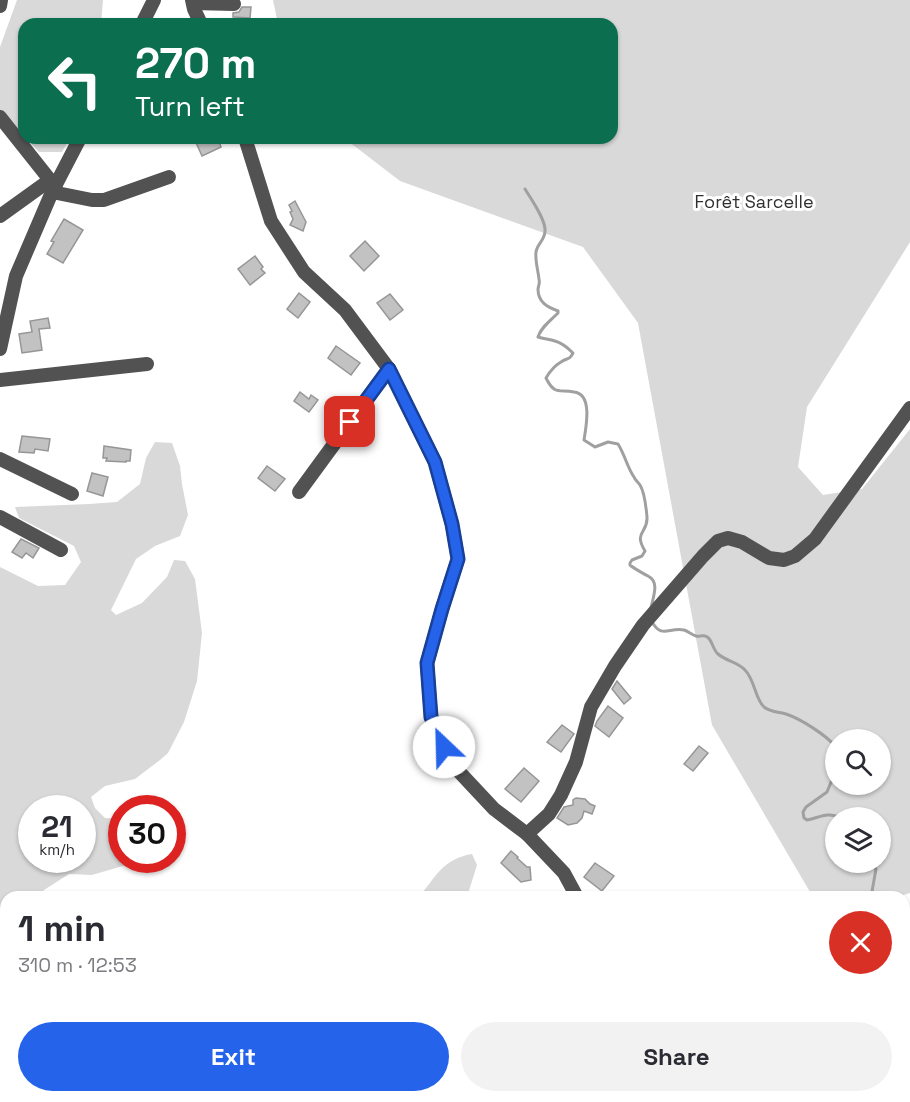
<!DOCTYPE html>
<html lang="en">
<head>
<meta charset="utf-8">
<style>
	body { margin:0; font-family:"Space Grotesk",sans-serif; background:#f2f2f3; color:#2b2b33; height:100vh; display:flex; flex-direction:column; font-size:22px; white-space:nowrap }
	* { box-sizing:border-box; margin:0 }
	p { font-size:20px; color:#7c7c81 }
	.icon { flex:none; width:33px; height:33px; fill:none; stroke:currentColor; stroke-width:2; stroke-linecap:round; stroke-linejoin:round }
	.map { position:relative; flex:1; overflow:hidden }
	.side { position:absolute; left:0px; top:891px; width:910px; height:212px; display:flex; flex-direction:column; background:#fff; border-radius:18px 18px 0 0; box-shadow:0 2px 4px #0004 }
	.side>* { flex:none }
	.guide { position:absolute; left:18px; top:18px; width:600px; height:126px; border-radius:18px; box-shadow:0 2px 4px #0004; background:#0b6e4f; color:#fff; overflow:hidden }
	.fabs { position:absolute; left:825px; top:729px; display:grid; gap:12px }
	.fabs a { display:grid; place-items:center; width:66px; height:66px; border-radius:50%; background:#fff; box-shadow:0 2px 4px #0004; font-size:30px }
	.speed { position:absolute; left:18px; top:795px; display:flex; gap:12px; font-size:30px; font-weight:700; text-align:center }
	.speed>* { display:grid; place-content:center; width:78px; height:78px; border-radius:50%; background:#fff; box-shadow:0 2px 4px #0004; line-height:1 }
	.speed small { font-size:15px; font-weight:400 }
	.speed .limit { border:9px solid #d22; background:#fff; color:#111 }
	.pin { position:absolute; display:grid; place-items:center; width:51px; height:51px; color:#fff; margin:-26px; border-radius:12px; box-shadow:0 3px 9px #0006 }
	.me { position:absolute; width:66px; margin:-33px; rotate:336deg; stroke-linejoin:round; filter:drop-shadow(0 0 4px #0008) }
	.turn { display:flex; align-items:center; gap:21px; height:126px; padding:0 18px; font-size:27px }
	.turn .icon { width:78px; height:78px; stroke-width:2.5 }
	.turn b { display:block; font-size:42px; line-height:51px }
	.round { display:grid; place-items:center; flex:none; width:63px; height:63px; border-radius:32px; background:#f2f2f3 }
	.head { display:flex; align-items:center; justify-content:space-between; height:102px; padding:0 18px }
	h1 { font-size:36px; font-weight:700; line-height:45px }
	.button { display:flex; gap:12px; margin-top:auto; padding:12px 18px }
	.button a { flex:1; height:69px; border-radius:36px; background:#2563eb; color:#fff; font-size:24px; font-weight:700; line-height:69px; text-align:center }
	.button a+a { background:#f2f2f3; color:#2b2b33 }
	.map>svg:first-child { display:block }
	.green { fill:#d9d9d9; fill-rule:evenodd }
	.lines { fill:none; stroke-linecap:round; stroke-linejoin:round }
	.stream { stroke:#a0a0a0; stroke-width:3 }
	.building { fill:#c2c2c2; stroke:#969696; stroke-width:1.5 }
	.minor { stroke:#525252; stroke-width:14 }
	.route-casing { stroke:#184099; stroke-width:15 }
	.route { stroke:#2563eb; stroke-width:10 }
	.labels { text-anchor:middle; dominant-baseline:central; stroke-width:6; stroke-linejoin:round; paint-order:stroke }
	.park-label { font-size:18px; fill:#303030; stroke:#fff }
</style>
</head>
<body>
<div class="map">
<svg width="910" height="1102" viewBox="0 0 910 1102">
	<rect width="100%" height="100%" fill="#fff"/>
	<!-- green -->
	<g class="green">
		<path d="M17 0H103L101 24H24V136L0 110V47Z"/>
		<path d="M273 0H910V242L807 407 798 467 823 495 862 489 910 429V893L897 897H813L712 725 638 323 583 247 400 181 344 138H612V24H278ZM836 740H880V784H836ZM836 818H880V862H836Z"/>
		<path d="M26 138H70L62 152H39Z"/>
		<path d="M155 442 172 443 180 466 182 484 188 515 180 536 155 546 136 559 111 610 116 615 142 603 167 577 174 560 185 561 195 579 202 633 197 681 184 722 168 753 160 760 135 779 105 786 91 797 95 808 105 818 121 819 122 860H130L126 865 92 875 69 874 44 890 38 897H6V939L0 946V567L38 586 65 585 81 562 74 546 19 518 15 507 89 504 117 502 140 484 146 458ZM82 808V860H32V808Z"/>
		<path d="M472 854 477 865 467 897H419C436 876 443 859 472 854Z"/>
		<path d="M0 1013 6 1017V1096L66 1097 63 1102H0Z"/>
		<path d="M504 1097V1096L577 1097 574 1102H500Z"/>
	</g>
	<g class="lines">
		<!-- stream -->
		<g class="stream">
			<path d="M525 189C531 199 546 220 545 231 545 240 537 244 536 252 535 261 538 270 539 279 540 284 539 283 538 289 538 302 547 307 558 311V313C551 320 541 327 538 337 544 339 549 339 555 341 562 343 568 348 573 353 569 361 568 357 561 362 554 366 550 371 546 378 555 396 559 389 574 392 593 394 586 427 584 440L595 447 608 442 618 444C625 455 627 467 634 477 635 480 638 482 640 485 645 493 646 507 647 517 648 534 633 531 645 551L642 556 632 560 630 563V565C636 570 641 572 648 576 660 582 653 597 651 608"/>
			<path d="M652 622C662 639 669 627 684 630 688 631 692 635 696 636 699 637 702 635 705 636 712 637 712 649 718 654 726 661 738 662 745 670 755 680 755 699 764 707 770 712 779 712 786 714 801 719 826 735 836 747"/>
			<path d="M836 770 827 792 806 807 803 812 804 818 807 820C818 818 829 811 840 818"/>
			<path d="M871 897 876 869 872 862"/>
			<path d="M904 950 910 951"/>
		</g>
	</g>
	<!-- building -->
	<g class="building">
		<path d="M242 7H251L250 18 233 17V13L239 12Z"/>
		<path d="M194 138H218L221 147 202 156Z"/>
		<path d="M295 201 306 222 303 231 290 225 293 219 290 212 292 211 289 205Z"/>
		<path d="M64 219 83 230 63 263 47 254 54 242 51 241Z"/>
		<path d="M365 241 379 256 364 271 350 256Z"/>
		<path d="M255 256 263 267 261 269 265 273 250 285 238 269Z"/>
		<path d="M299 293 310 302 298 318 287 309Z"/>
		<path d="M390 294 403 310 390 320 377 303Z"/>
		<path d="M48 318 50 328 39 329 42 350 22 353 19 334 32 332 30 321Z"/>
		<path d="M336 346 360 363 351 375 328 358Z"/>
		<path d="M300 392 309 399 311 395 318 400 309 412 294 401Z"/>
		<path d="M22 436 50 439 48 451 35 449 34 453 19 452Z"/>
		<path d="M104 446 131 450 130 461H126V462L106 461 107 458H103Z"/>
		<path d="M267 466 285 479 275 491 258 478Z"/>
		<path d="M92 473 108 477 103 496 87 491Z"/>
		<path d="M21 539 39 548 33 558 26 553 22 558 12 552Z"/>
		<path d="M617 681 631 698 624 704 612 689Z"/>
		<path d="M608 706 623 718 609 737 595 726 597 721Z"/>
		<path d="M562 725 574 734 561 752 547 742Z"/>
		<path d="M699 746 708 753 693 771 684 764Z"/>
		<path d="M524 768 539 781 521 802 505 789Z"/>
		<path d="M576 798 585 799 590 804 595 806 592 814 584 811 582 818 577 823 568 825 557 818 564 807 573 805V800Z"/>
		<path d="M511 851 518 857 517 858 527 867H530L531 880 521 882 501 863Z"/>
		<path d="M595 863 614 876 602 891 584 877Z"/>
	</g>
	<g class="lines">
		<!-- minor -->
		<g class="minor">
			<path d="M192 0 194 9 201 24"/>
			<path d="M193 3 234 4"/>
			<path d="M0 6 1 0"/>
			<path d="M142 24 154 0"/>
			<path d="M0 117 50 180 56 184"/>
			<path d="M245 138 271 221 304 272 345 310 389 369 435 462 452 524 458 559 442 609 427 663 431 717 450 762 494 809 527 834 564 873 577 897"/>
			<path d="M52 192 92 200H104L169 177"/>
			<path d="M0 216 50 180"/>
			<path d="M0 349 16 276 52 192 80 138"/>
			<path d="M0 380 147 364"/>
			<path d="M0 459 72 494"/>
			<path d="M299 492 389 369"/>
			<path d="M0 517 61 550"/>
			<path d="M527 834 549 814 561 795 576 762 591 707 615 666 643 625 703 556 718 541 728 538 742 542 769 558 784 560 795 556 815 539 910 408"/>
			<path d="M804 1096 809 1102"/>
		</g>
	</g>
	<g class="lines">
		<defs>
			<path id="route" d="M350 422 389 369 435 462 452 524 458 559 442 609 427 663 431 717 444 747"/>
		</defs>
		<!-- route casing -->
		<use href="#route" class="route-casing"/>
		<!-- route -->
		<use href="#route" class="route"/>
	</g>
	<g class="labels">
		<!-- park labels -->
		<g class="park-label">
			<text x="754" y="201">Forêt Sarcelle</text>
		</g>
	</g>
</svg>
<div class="fabs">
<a><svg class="icon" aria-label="search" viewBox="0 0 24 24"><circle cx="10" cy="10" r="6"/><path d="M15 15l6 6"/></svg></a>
<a><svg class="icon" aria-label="layers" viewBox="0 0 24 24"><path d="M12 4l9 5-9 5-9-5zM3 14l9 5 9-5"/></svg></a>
</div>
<div class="speed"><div>21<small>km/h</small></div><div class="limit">30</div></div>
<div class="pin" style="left:350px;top:422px;background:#d93025"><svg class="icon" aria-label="arrive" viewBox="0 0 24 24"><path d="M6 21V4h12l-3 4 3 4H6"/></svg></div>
<svg class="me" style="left:444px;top:747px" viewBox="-20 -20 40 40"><circle r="19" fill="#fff"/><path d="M0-13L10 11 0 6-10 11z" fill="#2563eb"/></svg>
<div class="guide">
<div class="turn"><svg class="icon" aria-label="left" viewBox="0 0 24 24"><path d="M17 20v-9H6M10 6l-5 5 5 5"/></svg><div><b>270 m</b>Turn left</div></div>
</div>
<section class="side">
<div class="head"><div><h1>1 min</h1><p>310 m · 12:53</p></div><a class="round" style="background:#d93025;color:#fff"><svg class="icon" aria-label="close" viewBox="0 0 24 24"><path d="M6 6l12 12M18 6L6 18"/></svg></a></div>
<div class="button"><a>Exit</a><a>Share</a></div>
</section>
</div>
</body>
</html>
